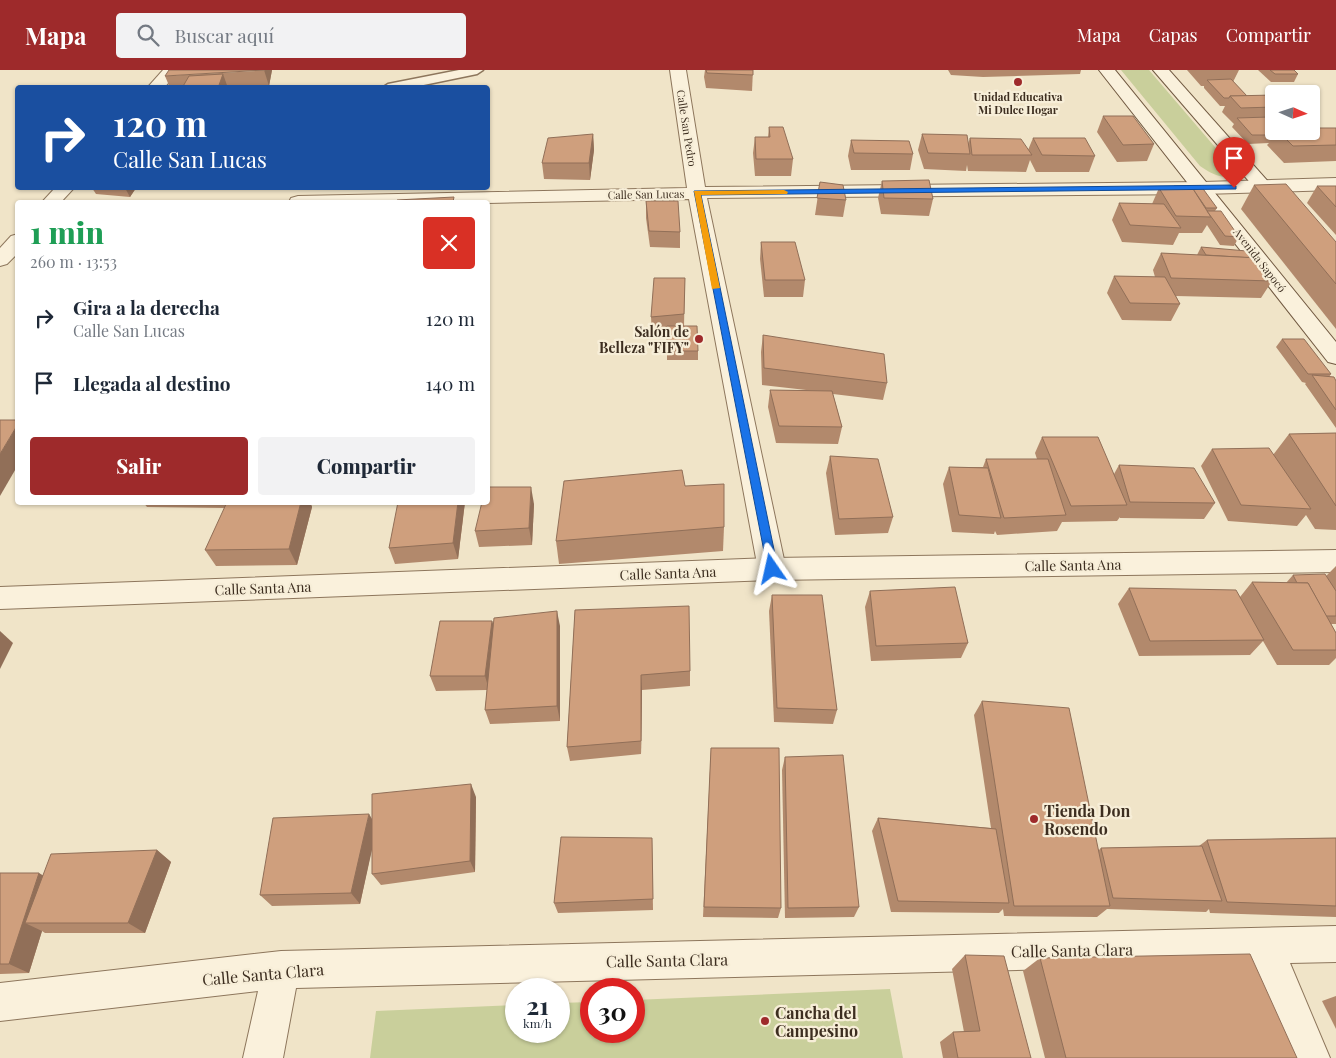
<!DOCTYPE html>
<html lang="es">
<head>
<meta charset="utf-8">
<style>
	body { margin:0; font-family:"Playfair Display",serif; background:#f2f2f3; color:#1f2937; height:100vh; display:flex; flex-direction:column; font-size:19px; white-space:nowrap }
	* { box-sizing:border-box; margin:0 }
	p { font-size:16px; color:#747a83 }
	.icon { flex:none; width:28px; height:28px; fill:none; stroke:currentColor; stroke-width:2; stroke-linecap:round; stroke-linejoin:round }
	.map { position:relative; flex:1; overflow:hidden }
	.drawer { position:absolute; left:15px; top:130px; width:475px; height:305px; display:flex; flex-direction:column; background:#fff; border-radius:5px; box-shadow:0 1px 4px #0004 }
	.drawer>* { flex:none }
	.top-card { position:absolute; left:15px; top:15px; width:475px; height:105px; border-radius:5px; box-shadow:0 1px 4px #0004; background:#1a4fa0; color:#fff; overflow:hidden }
	.needle { width:32px; rotate:93deg }
	.fabs { position:absolute; left:1265px; top:15px; display:grid; gap:10px }
	.fabs a { display:grid; place-items:center; width:55px; height:55px; border-radius:5px; background:#fff; box-shadow:0 1px 4px #0004; font-size:25px }
	.speed { position:absolute; left:505px; top:908px; display:flex; gap:10px; font-size:25px; font-weight:700; text-align:center }
	.speed>* { display:grid; place-content:center; width:65px; height:65px; border-radius:50%; background:#fff; box-shadow:0 1px 4px #0004; line-height:1 }
	.speed small { font-size:12px; font-weight:400 }
	.speed .limit { border:8px solid #d22; background:#fff; color:#111 }
	.pin { position:absolute; display:grid; place-items:center; width:42px; height:42px; color:#fff; margin:-51px -21px; border-radius:50% 50% 50% 0; rotate:-45deg; box-shadow:0 0 5px #0007 }
	.pin .icon { rotate:45deg }
	.me { position:absolute; width:55px; margin:-28px; rotate:349deg; stroke-linejoin:round; filter:drop-shadow(0 0 4px #0008) }
	.turn { display:flex; align-items:center; gap:18px; height:105px; padding:0 15px; font-size:22px }
	.turn .icon { width:65px; height:65px; stroke-width:2.5 }
	.turn b { display:block; font-size:35px; line-height:42px }
	.round { display:grid; place-items:center; flex:none; width:52px; height:52px; border-radius:5px; background:#f2f2f3 }
	.head { display:flex; align-items:center; justify-content:space-between; height:85px; padding:0 15px }
	h1 { font-size:30px; font-weight:800; line-height:38px; color:#1e9e55 }
	.cta { display:flex; gap:10px; margin-top:auto; padding:10px 15px }
	.cta a { flex:1; height:58px; border-radius:5px; background:#9e2a2b; color:#fff; font-size:20px; font-weight:800; line-height:58px; text-align:center }
	.cta a+a { background:#f2f2f3; color:#1f2937 }
	ul { padding:0; list-style:none }
	li { display:flex; align-items:center; gap:15px; height:65px; padding:0 15px }
	li div { flex:1 }
	li b { display:block; font-size:19px }
	li em { font-style:normal }
	header { display:flex; align-items:center; gap:30px; box-sizing:border-box; height:70px; padding:0 25px; background:#9e2a2b; color:#fff }
	header strong { font-size:24px }
	nav { display:flex; gap:28px; margin-inline-start:auto; font-size:18px }
	.search { width:350px; height:45px; background:#f2f2f3; display:flex; align-items:center; gap:12px; box-sizing:border-box; padding:0 18px; border-radius:5px; color:#747a83; font-size:19px }
	.map>svg:first-child { display:block }
	.green { fill:#c9cf9b }
	.lines { fill:none; stroke-linecap:round; stroke-linejoin:round }
	.service-casing { stroke:#8d765c; stroke-width:3 }
	.minor-casing { stroke:#8d765c; stroke-width:2 }
	.tertiary-casing { stroke:#8d765c; stroke-width:2 }
	.secondary-casing { stroke:#6f573f; stroke-width:2 }
	.service { fill:#faf1dc; fill-rule:evenodd }
	.minor { fill:#faf1dc; fill-rule:evenodd }
	.tertiary { fill:#faf1dc; fill-rule:evenodd }
	.secondary { fill:#faf1dc; fill-rule:evenodd }
	.wall { fill:#b2896c }
	.shaded-wall { fill:#916f58 }
	.building { fill:#cf9f7d; stroke:#916f58 }
	.route { fill:#1a73e8; stroke:#114b97 }
	.slow { fill:#f59e0b }
	.poi-dot { fill:#9e2a2b; stroke:#f7eed8; stroke-width:2 }
	.labels { text-anchor:middle; dominant-baseline:central; stroke-width:4.5; stroke-linejoin:round; paint-order:stroke }
	.far-poi-label { font-size:11px; font-weight:bold; fill:#3d2e20; stroke:#f7eed8 }
	.far-street-label { font-size:11px; fill:#3d2e20; stroke:#f7eed8 }
	.poi-label { font-size:14px; font-weight:bold; fill:#3d2e20; stroke:#f7eed8; text-anchor:end }
	.street-label { font-size:14px; fill:#3d2e20; stroke:#f7eed8 }
	.near-poi-label { font-size:16px; font-weight:bold; fill:#3d2e20; stroke:#f7eed8; text-anchor:start }
	.near-street-label { font-size:16px; fill:#3d2e20; stroke:#f7eed8 }
</style>
</head>
<body>
<header>
<strong>Mapa</strong>
<div class="search"><svg class="icon" aria-label="search" viewBox="0 0 24 24"><circle cx="10" cy="10" r="6"/><path d="M15 15l6 6"/></svg>Buscar aquí</div>
<nav><a>Mapa</a><a>Capas</a><a>Compartir</a></nav>
</header>
<div class="map">
<svg width="1336" height="988" viewBox="0 0 1336 988">
	<rect width="100%" height="100%" fill="#f0e4c8"/>
	<!-- green -->
	<g class="green">
		<path d="M1121 0H1149L1238 104C1225 111 1211 104 1200 96Z"/>
		<path d="M890 919 903 988H370L376 941 516 935V961H559V933L591 932V961H634V930Z"/>
	</g>
	<g class="lines">
		<defs>
			<path id="service" d="M459 0H483L477 4 409 18H382L388 14Z"/>
			<g id="minor">
				<path d="M163 0H179L164 18H147Z"/>
				<path d="M670 0H686L705 117 1203 112 1210 114 1212 118 1210 122 1203 124 707 128 786 499 782 507 772 510 762 507 758 499 689 129 488 133 289 132 291 128 298 126 687 118Z"/>
				<path d="M55 118H74L61 132H42Z"/>
				<path d="M18 164V183L7 194 0 196V178L11 166Z"/>
				<path d="M1336 856V892L1290 893 1330 988H1290L1253 894 296 918 283 988H243L258 921 0 951V913L281 881Z"/>
			</g>
			<g id="tertiary">
				<path d="M1336 108V120L1203 124 1196 122 1194 118 1196 114 1203 112Z"/>
				<path d="M1336 480V502L772 510 0 539V517L772 488Z"/>
			</g>
			<g id="secondary">
				<path d="M1099 0H1115L1336 272V294L1328 292Z"/>
				<path d="M1153 0H1169L1336 188V206L1329 204Z"/>
			</g>
		</defs>
		<!-- service casing -->
		<use href="#service" class="service-casing"/>
		<!-- minor casing -->
		<use href="#minor" class="minor-casing"/>
		<!-- tertiary casing -->
		<use href="#tertiary" class="tertiary-casing"/>
		<!-- secondary casing -->
		<use href="#secondary" class="secondary-casing"/>
		<!-- service -->
		<use href="#service" class="service"/>
		<!-- minor -->
		<use href="#minor" class="minor"/>
		<!-- tertiary -->
		<use href="#tertiary" class="tertiary"/>
		<!-- secondary -->
		<use href="#secondary" class="secondary"/>
	</g>
	<!-- wall -->
	<g class="wall">
		<path d="M272 0 269 16 244 18H170L165 6Z"/>
		<path d="M705 0H753L752 21 706 18 704 7Z"/>
		<path d="M948 0H1081L1080 4 983 7 951 5Z"/>
		<path d="M1187 0H1239L1233 12 1247 26 1274 25V61H1311L1336 58V91L1284 93 1267 75 1269 73 1248 74 1232 57 1234 54 1222 42 1225 36H1220L1204 18V16H1201Z"/>
		<path d="M1258 0H1294L1298 4 1294 12H1271Z"/>
		<path d="M1103 46 1154 74 1147 91 1117 92 1097 62Z"/>
		<path d="M769 57 793 89 791 106H755L753 83 755 67H768Z"/>
		<path d="M593 64 594 80 590 110 544 109 542 93Z"/>
		<path d="M922 64 968 74 970 68 1028 80 1033 68 1095 86 1089 102H1036L1030 90 1026 102 968 101 967 95 966 101 924 99 918 80Z"/>
		<path d="M851 70 913 84 910 100H851L848 86Z"/>
		<path d="M882 111 933 129 929 146 881 144 878 128Z"/>
		<path d="M820 112 846 130 843 147 815 145Z"/>
		<path d="M1254 115 1336 172V259L1241 139Z"/>
		<path d="M1174 116 1217 138 1215 141 1239 167 1234 176 1220 175 1207 155 1202 163H1179L1173 175 1122 172 1112 150 1119 133 1152 134 1159 118H1173Z"/>
		<path d="M1317 116H1336V165L1307 133Z"/>
		<path d="M92 118H136L130 127 96 124Z"/>
		<path d="M257 118H306L305 120H258Z"/>
		<path d="M646 131 680 162V178L650 177 646 148Z"/>
		<path d="M761 172 805 210 803 227H764L760 189Z"/>
		<path d="M1201 177 1252 188 1272 211 1261 228 1176 226 1180 234 1171 251 1122 250 1107 223 1114 206 1155 207 1153 200 1161 183 1197 185Z"/>
		<path d="M685 208 684 256 698 281V290H667V262L652 264 651 247Z"/>
		<path d="M763 265 887 313 883 330 833 324 842 357 838 374 776 373 768 337 770 320H806L762 315 761 282Z"/>
		<path d="M1282 269 1331 304 1329 307 1336 311V358L1305 314 1306 313 1302 312 1276 277Z"/>
		<path d="M1336 363V460L1315 459 1306 445 1297 456 1228 451 1201 396 1212 379 1273 385 1289 364Z"/>
		<path d="M1042 367 1114 404 1119 395 1215 433 1204 449 1120 448V447L1117 451 1062 452 1057 461 997 465 995 461 994 464 952 462 943 414 949 397H983L986 389H1037L1035 383Z"/>
		<path d="M830 386 893 447 888 463 835 465 826 403Z"/>
		<path d="M685 416 724 457 723 481 559 494 556 471Z"/>
		<path d="M143 432H310L312 437 297 495 216 496 205 480 225 438 147 437Z"/>
		<path d="M465 432 458 489 395 494 389 478Z"/>
		<path d="M534 434 532 475 479 477 475 461Z"/>
		<path d="M1336 496V554H1331L1336 563V588L1329 595H1277L1263 571 1250 585 1139 586 1118 534 1129 518 1240 527 1252 512 1286 513 1293 505 1326 506Z"/>
		<path d="M870 521 968 573 961 588 871 591 865 537Z"/>
		<path d="M772 525 837 640 833 654 774 652 769 541Z"/>
		<path d="M575 540 690 601V616L642 620 641 684 570 691 567 677Z"/>
		<path d="M492 551 494 556H560V651L490 654 485 640 487 620 436 621 430 606Z"/>
		<path d="M982 631 1099 780 1101 778 1199 776 1207 770 1336 768V847L1210 843 1209 839 1206 842 1107 839 1097 847 1004 846 1003 839 999 843 891 842 872 761 878 748 991 758 974 645Z"/>
		<path d="M711 678 781 838 778 848 703 847Z"/>
		<path d="M785 687 859 837 854 847 785 848 782 700Z"/>
		<path d="M476 727 475 802 381 815 372 804V778L360 834 272 836 260 825 372 750Z"/>
		<path d="M652 768 653 840 558 843 554 833Z"/>
		<path d="M157 780 171 792 145 863H45L42 861 29 903 0 904V803L43 805Z"/>
		<path d="M965 885 1031 988H943L940 972 953 962H964L952 899Z"/>
		<path d="M1040 888 1297 988H1045L1023 901Z"/>
		<path d="M1336 926V959L1322 931Z"/>
	</g>
	<!-- shaded-wall -->
	<g class="shaded-wall">
		<path d="M264 0H272L269 16Z"/>
		<path d="M223 4 228 18H218Z"/>
		<path d="M593 64 594 80 590 110 589 93Z"/>
		<path d="M125 118H136L130 127Z"/>
		<path d="M18 354V395L0 426V384Z"/>
		<path d="M531 417 534 434 532 475 529 458Z"/>
		<path d="M301 432H310L312 437 297 495 289 479Z"/>
		<path d="M458 432H465L458 489 453 473Z"/>
		<path d="M557 541 560 556V651L557 636Z"/>
		<path d="M492 551 497 567 489 620 485 606Z"/>
		<path d="M0 561 13 573 0 599Z"/>
		<path d="M641 605 642 620 641 684Z"/>
		<path d="M471 714 476 727 475 802 470 791Z"/>
		<path d="M369 744 377 757 360 834 351 823Z"/>
		<path d="M157 780 171 792 145 863 128 853Z"/>
		<path d="M39 803 57 814 25 853 42 861 29 903 9 894Z"/>
	</g>
	<!-- building -->
	<g class="building">
		<path d="M169 0H264L165 6Z"/>
		<path d="M706 0H753V5L707 3Z"/>
		<path d="M1270 0H1294L1298 4H1275Z"/>
		<path d="M223 4 218 18H182L189 6Z"/>
		<path d="M1231 9 1247 26H1230L1229 28H1224L1207 10Z"/>
		<path d="M1274 25V37L1241 38 1230 26Z"/>
		<path d="M1103 46H1133L1154 74 1123 75Z"/>
		<path d="M1269 47 1274 52V61H1275L1273 65H1252L1237 48Z"/>
		<path d="M769 57H783L793 89H756L755 67H770Z"/>
		<path d="M1311 58H1336V75L1293 76 1278 61H1311Z"/>
		<path d="M593 64 589 93H542L548 68Z"/>
		<path d="M922 64 967 65 970 84 928 83Z"/>
		<path d="M970 68 1021 69 1032 85H972Z"/>
		<path d="M1033 68H1085L1095 86 1042 85Z"/>
		<path d="M851 70 909 71 913 84 854 83Z"/>
		<path d="M929 110 933 129 884 128 882 111Z"/>
		<path d="M820 112 843 115 846 130 817 128Z"/>
		<path d="M1286 114 1336 172V214L1254 115Z"/>
		<path d="M1174 116H1201L1217 138H1206L1193 119 1175 118Z"/>
		<path d="M1317 116H1336V137Z"/>
		<path d="M1159 118 1193 119 1211 147 1176 146Z"/>
		<path d="M454 127 453 132H396L397 130Z"/>
		<path d="M245 131 310 132H244Z"/>
		<path d="M646 131H678L680 162 649 161Z"/>
		<path d="M1119 133 1164 134 1181 158 1130 155Z"/>
		<path d="M1207 141H1221L1239 167 1225 166Z"/>
		<path d="M761 172H795L805 210H765Z"/>
		<path d="M1201 177 1247 181 1252 188 1206 185Z"/>
		<path d="M1161 183 1259 188 1272 211 1171 208Z"/>
		<path d="M1114 206 1165 207 1180 234 1130 233Z"/>
		<path d="M654 208H685L684 244 651 247Z"/>
		<path d="M667 256H697L698 281H667Z"/>
		<path d="M763 265 884 284 887 313 764 298Z"/>
		<path d="M1282 269H1304L1331 304H1308Z"/>
		<path d="M1312 305 1334 307 1336 311V340Z"/>
		<path d="M770 320 832 321 842 357 779 356Z"/>
		<path d="M0 350H18V354L0 384Z"/>
		<path d="M1336 363V436L1289 364Z"/>
		<path d="M1042 367H1098L1127 435 1071 436Z"/>
		<path d="M1269 378 1311 439 1241 435 1212 379Z"/>
		<path d="M830 386 878 389 893 447 839 449Z"/>
		<path d="M986 389H1048L1066 445 1004 448Z"/>
		<path d="M1119 395 1194 398 1215 433 1130 432Z"/>
		<path d="M949 397 988 398 1001 448 959 445Z"/>
		<path d="M682 400 685 416 724 414V457L556 471 564 411Z"/>
		<path d="M488 417H531L529 458 475 461 482 432H488Z"/>
		<path d="M227 432H301L289 479 205 480Z"/>
		<path d="M398 432H458L453 473 389 478Z"/>
		<path d="M1325 504 1336 521V546H1326L1308 513H1297L1293 505Z"/>
		<path d="M1252 512 1308 513 1336 563V580H1293Z"/>
		<path d="M955 517 968 573 876 576 870 521Z"/>
		<path d="M1129 518 1236 520 1264 570 1150 571Z"/>
		<path d="M772 525H822L837 640 777 638Z"/>
		<path d="M689 536 690 601 641 605V671L567 677 575 540Z"/>
		<path d="M557 541V636L485 640 494 548Z"/>
		<path d="M440 551H492L485 606H430Z"/>
		<path d="M982 631 1069 638 1110 836H1014Z"/>
		<path d="M711 678H779L781 838 704 837Z"/>
		<path d="M843 685 859 837 788 838 785 687Z"/>
		<path d="M471 714 470 791 372 804V724Z"/>
		<path d="M369 744 351 823 260 825 273 748Z"/>
		<path d="M878 748 996 759 1009 833 898 831Z"/>
		<path d="M561 767 652 768 653 829 554 833Z"/>
		<path d="M1336 768V836L1227 832 1207 770Z"/>
		<path d="M1202 776 1222 831 1113 828 1101 778Z"/>
		<path d="M157 780 128 853H25L51 784Z"/>
		<path d="M0 803H39L9 894H0Z"/>
		<path d="M1250 884 1297 988H1066L1040 888Z"/>
		<path d="M965 885 1004 886 1031 988H958L953 962 980 961Z"/>
	</g>
	<!-- route -->
	<path class="route" d="M1234 115 1236 116V119L701 125 778 499 772 503 768 502 694 121Z"/>
	<!-- slow -->
	<path class="slow" d="M784 120 788 122 787 124 701 125 720 218 712 219 694 121Z"/>
	<!-- markers -->
	<g class="poi-dot">
		<circle cx="1018" cy="12" r="5"/>
		<circle cx="699" cy="269" r="5"/>
		<circle cx="1034" cy="749" r="5"/>
		<circle cx="765" cy="951" r="5"/>
	</g>
	<g class="labels">
		<!-- far-poi labels -->
		<g class="far-poi-label">
			<text x="1018" y="26">Unidad Educativa<tspan x="1018" dy="13">Mi Dulce Hogar</tspan></text>
		</g>
		<!-- far-street labels -->
		<g class="far-street-label">
			<text transform="translate(687 58) rotate(81)">Calle San Pedro</text>
			<text transform="translate(646 124) rotate(-1)">Calle San Lucas</text>
			<text transform="translate(1260 190) rotate(52)">Avenida Sapocó</text>
		</g>
		<!-- poi labels -->
		<g class="poi-label">
			<text x="689" y="261">Salón de<tspan x="689" dy="16">Belleza "FIFY"</tspan></text>
		</g>
		<!-- street labels -->
		<g class="street-label">
			<text transform="translate(1073 495) rotate(-1)">Calle Santa Ana</text>
			<text transform="translate(668 503) rotate(-2)">Calle Santa Ana</text>
			<text transform="translate(263 518) rotate(-2)">Calle Santa Ana</text>
		</g>
		<!-- near-poi labels -->
		<g class="near-poi-label">
			<text x="1044" y="740">Tienda Don<tspan x="1044" dy="18">Rosendo</tspan></text>
			<text x="775" y="942">Cancha del<tspan x="775" dy="18">Campesino</tspan></text>
		</g>
		<!-- near-street labels -->
		<g class="near-street-label">
			<text transform="translate(1072 880) rotate(-1)">Calle Santa Clara</text>
			<text transform="translate(667 890) rotate(-1)">Calle Santa Clara</text>
			<text transform="translate(263 904) rotate(-5)">Calle Santa Clara</text>
		</g>
	</g>
</svg>
<div class="fabs">
<a><svg class="needle" viewBox="-14 -14 28 28"><path d="M0-13l5 13h-10z" fill="#e53935"/><path d="M0 13l5-13h-10z" fill="#747a83"/></svg></a>
</div>
<div class="speed"><div>21<small>km/h</small></div><div class="limit">30</div></div>
<div class="pin" style="left:1234px;top:118px;background:#d93025"><svg class="icon" aria-label="arrive" viewBox="0 0 24 24"><path d="M6 21V4h12l-3 4 3 4H6"/></svg></div>
<svg class="me" style="left:772px;top:499px" viewBox="-20 -20 40 40"><path d="M0-17L14 15 0 8-14 15z" fill="#1a73e8" stroke="#fff" stroke-width="4"/></svg>
<div class="top-card">
<div class="turn"><svg class="icon" aria-label="right" viewBox="0 0 24 24"><path d="M7 20v-9h11M14 6l5 5-5 5"/></svg><div><b>120 m</b>Calle San Lucas</div></div>
</div>
<section class="drawer">
<div class="head"><div><h1>1 min</h1><p>260 m · 13:53</p></div><a class="round" style="background:#d93025;color:#fff"><svg class="icon" aria-label="close" viewBox="0 0 24 24"><path d="M6 6l12 12M18 6L6 18"/></svg></a></div>
<ul>
<li><svg class="icon" aria-label="right" viewBox="0 0 24 24"><path d="M7 20v-9h11M14 6l5 5-5 5"/></svg><div><b>Gira a la derecha</b><p>Calle San Lucas</p></div><em>120 m</em></li>
<li><svg class="icon" aria-label="arrive" viewBox="0 0 24 24"><path d="M6 21V4h12l-3 4 3 4H6"/></svg><div><b>Llegada al destino</b></div><em>140 m</em></li>
</ul>
<div class="cta"><a>Salir</a><a>Compartir</a></div>
</section>
</div>
</body>
</html>
